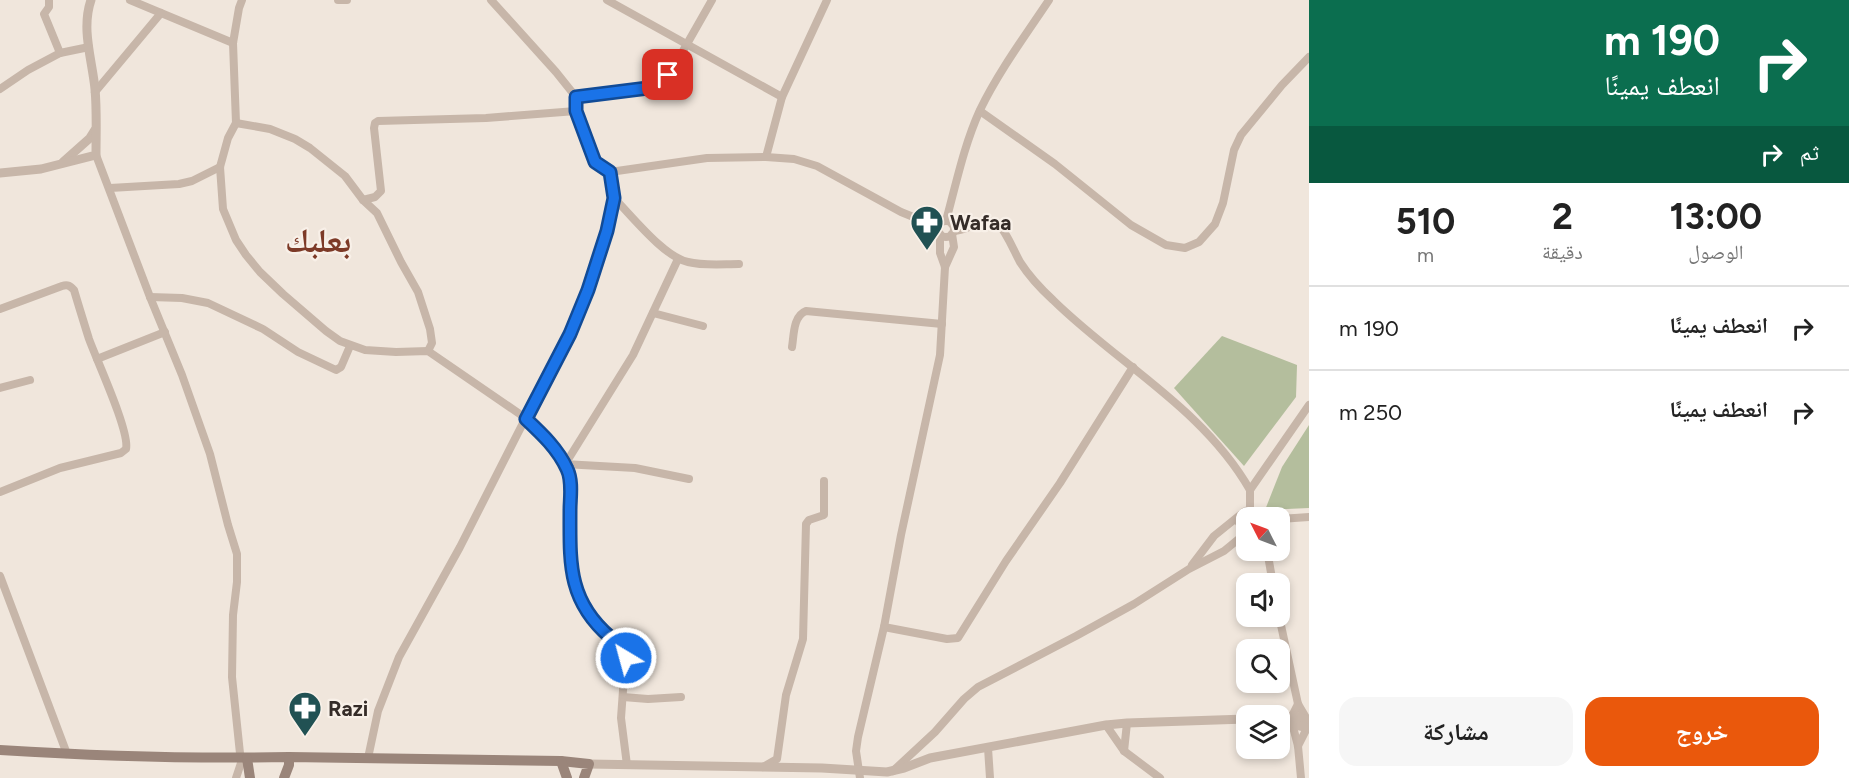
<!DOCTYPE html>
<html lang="ar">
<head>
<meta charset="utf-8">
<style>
	body { margin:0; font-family:Figtree,"Noto Naskh Arabic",sans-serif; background:#f6f6f6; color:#222; direction:rtl; height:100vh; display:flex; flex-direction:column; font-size:22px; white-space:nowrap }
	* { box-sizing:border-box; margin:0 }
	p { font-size:20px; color:#767676 }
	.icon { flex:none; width:33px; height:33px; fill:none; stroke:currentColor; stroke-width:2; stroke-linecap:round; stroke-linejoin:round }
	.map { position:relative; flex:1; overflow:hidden; direction:ltr }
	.side { display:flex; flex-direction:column; background:#fff; width:540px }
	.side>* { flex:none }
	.hud { background:#0b6e4f; color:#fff; overflow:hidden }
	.needle { width:39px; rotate:312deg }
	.fabs { position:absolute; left:1236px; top:507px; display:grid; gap:12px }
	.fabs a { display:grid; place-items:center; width:54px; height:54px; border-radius:12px; background:#fff; box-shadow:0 3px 9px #0003; font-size:30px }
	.pin { position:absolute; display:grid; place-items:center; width:51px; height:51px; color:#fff; margin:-26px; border-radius:12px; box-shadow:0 3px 9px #0006 }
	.me { position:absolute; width:66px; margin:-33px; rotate:323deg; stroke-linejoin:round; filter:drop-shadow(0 0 4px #0008) }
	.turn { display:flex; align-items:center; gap:21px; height:126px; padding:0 30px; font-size:27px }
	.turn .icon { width:78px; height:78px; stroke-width:2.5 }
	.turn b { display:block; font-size:42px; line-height:51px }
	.then { display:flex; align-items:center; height:57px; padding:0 30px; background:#0003; gap:12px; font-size:22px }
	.eta { display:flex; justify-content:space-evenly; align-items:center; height:102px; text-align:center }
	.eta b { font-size:36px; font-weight:700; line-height:42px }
	.action { display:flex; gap:12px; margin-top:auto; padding:12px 30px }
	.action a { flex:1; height:69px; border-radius:18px; background:#ea580c; color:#fff; font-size:24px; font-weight:700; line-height:69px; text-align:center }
	.action a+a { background:#f6f6f6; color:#222 }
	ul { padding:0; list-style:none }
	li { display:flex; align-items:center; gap:18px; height:84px; padding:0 30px; border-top:2px solid #e0e0e0 }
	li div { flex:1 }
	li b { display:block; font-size:22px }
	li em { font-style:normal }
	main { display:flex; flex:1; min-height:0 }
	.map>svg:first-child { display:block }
	.green { fill:#b4be9d }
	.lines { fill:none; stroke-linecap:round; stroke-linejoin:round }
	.minor { stroke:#c7b6a9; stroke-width:8 }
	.tertiary { stroke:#c7b6a9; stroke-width:9 }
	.secondary { stroke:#9a857a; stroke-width:10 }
	.route-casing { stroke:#114b97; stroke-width:15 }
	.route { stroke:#1a73e8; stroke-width:10 }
	.labels { text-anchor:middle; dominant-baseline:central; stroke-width:4.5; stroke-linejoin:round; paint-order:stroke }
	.poi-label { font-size:21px; font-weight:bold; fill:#352c28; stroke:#f8f0e8; text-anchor:start }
	.town-label { font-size:33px; font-weight:bold; fill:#7d3a27; stroke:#f8f0e8 }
</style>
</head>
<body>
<main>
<section class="side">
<div class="hud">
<div class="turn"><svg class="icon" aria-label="right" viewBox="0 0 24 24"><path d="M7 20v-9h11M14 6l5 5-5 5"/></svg><div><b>190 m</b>انعطف يمينًا</div></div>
<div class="then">ثم<svg class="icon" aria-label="right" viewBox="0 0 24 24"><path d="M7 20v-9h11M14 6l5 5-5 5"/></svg></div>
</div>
<div class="eta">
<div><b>13:00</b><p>الوصول</p></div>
<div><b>2</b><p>دقيقة</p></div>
<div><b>510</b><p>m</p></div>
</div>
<ul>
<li><svg class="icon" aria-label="right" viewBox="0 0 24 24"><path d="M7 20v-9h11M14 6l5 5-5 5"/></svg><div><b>انعطف يمينًا</b></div><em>190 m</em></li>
<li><svg class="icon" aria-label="right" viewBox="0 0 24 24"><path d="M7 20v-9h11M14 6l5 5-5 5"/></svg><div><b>انعطف يمينًا</b></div><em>250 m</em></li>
</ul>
<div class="action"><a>خروج</a><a>مشاركة</a></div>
</section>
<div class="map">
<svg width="1309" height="778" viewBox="0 0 1309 778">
	<rect width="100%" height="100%" fill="#f0e6dc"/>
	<!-- green -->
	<g class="green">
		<path d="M1222 336 1297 365 1296 397 1244 466 1174 388Z"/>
		<path d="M1309 425V508L1265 510 1282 467Z"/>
	</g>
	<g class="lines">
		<!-- minor -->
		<g class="minor">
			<path d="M49 0V7L44 14 60 53"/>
			<path d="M130 0 233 43"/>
			<path d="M242 0 239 8 233 43 236 123 228 138 220 167 223 209 236 240 246 255 260 272 283 294 326 331 340 341 365 350 396 352 428 351 527 419 558 452 568 470 570 477C571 519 561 576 586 612 592 621 603 633 612 639 618 643 623 643 626 649L621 718 627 765"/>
			<path d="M338 0H347"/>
			<path d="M607 0 782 97"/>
			<path d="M0 89 28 70 60 53 89 47"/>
			<path d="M95 92 161 13"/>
			<path d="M576 97C593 95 642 92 655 85 664 80 670 73 675 65L712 0"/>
			<path d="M980 111 1055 164 1131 225 1166 245 1185 248 1199 242 1215 224 1223 203 1234 150 1241 135 1282 85 1309 57"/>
			<path d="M236 123 270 129 295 139 310 148 345 176 363 200 377 213 401 262 418 292 430 329 432 343 428 351"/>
			<path d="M96 155 150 297 182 375 210 454 228 525 237 554V582L233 615 232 677 241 763 236 778"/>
			<path d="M766 157 782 97 827 0"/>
			<path d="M610 172 707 158 766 157 794 159 817 166 901 212 938 227"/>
			<path d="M110 188 179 184 192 181 220 167"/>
			<path d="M614 198C632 216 664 257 688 262 704 266 723 264 739 264"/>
			<path d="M363 200 375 197 381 191 374 128 375 123 378 121 486 118 576 111"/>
			<circle cx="946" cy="229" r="8"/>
			<path d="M946 221C956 184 964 145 980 110 999 71 1025 36 1049 0"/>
			<path d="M952 224 963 222 974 225"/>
			<path d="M954 231C969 231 981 217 997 222 1007 233 1013 249 1020 262 1029 276 1041 289 1053 300 1118 364 1203 408 1250 490"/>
			<path d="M945 267 954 247 952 234"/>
			<path d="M150 297 182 298 208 303 263 329 298 352 336 370 341 367 350 346"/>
			<path d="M0 309 62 286C68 284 70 286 74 290 79 307 84 323 89 339 97 361 130 432 126 449L121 453 60 468 0 492"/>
			<path d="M653 313 703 326"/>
			<path d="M792 347C794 335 793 316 806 311L942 324"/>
			<path d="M97 359 165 332"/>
			<path d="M0 388 30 380"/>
			<path d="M561 458H569L633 355 678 259"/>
			<path d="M564 464 635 468 689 479"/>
			<path d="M1250 510V490L1309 405"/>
			<path d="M1280 519 1309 517"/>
			<path d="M1246 530 1239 523C1239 514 1245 508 1254 511L1259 518"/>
			<path d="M1267 550 1273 584"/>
			<path d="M1192 565 1214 536 1240 515"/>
			<path d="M0 576 67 754"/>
			<path d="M1279 616 1298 704 1308 721 1307 728 1298 746"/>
			<path d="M884 627 947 639 958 638 1006 561 1060 483 1133 367"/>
			<path d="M623 697 648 699 681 697"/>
			<path d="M1298 704 1292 716V723L1298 746 1301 778"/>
			<path d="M1106 725 1124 751 1160 778"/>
			<path d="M988 748 990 778"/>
			<path d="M1124 751 1127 723"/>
			<path d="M368 758 378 711 399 657 460 547 578 315 601 251 611 213 614 198 610 172 595 162 576 111V97L556 72 491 0"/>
			<path d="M763 767 777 759 786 695 803 639 806 524 809 520 824 515V481"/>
			<path d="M893 771 935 732 964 699 978 687 1076 636 1134 604 1189 569 1224 551 1246 533"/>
			<path d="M860 778 856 751 858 737 884 627 901 535 940 355 945 267 940 253V234"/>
		</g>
		<!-- tertiary -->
		<g class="tertiary">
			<path d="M63 162 90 138 95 130"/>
			<path d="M0 173 41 169 96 155C96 133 97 111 95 89 92 59 81 29 91 0"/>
			<path d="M1280 718 1296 716 1309 721"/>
			<path d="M1281 718 1300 726 1309 728"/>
			<path d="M589 764 822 768 887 772 904 768 930 758 1106 725 1127 723 1246 719"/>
		</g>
		<!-- secondary -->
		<g class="secondary">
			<path d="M0 750C96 756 193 759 289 757L561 761 589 764 584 778"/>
			<path d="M247 758 250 778"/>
			<path d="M561 761 567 778"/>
			<path d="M284 778 289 765V757"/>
		</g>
	</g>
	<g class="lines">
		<defs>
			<path id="route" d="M626 658 625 646C620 643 614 641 610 637 567 600 570 562 570 510 570 498 573 481 567 469 558 449 542 434 526 419L570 334 588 290 607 231 614 198 610 172 595 162 576 111V97L648 88 655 86 668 75"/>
		</defs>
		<!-- route casing -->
		<use href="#route" class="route-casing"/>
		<!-- route -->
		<use href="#route" class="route"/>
	</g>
	<!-- icons -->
	<defs>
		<symbol id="pharmacy-pin" viewBox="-11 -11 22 30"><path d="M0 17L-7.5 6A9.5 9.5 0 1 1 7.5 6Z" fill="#215153" stroke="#f8f0e8"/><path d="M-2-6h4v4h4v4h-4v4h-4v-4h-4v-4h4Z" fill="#fff"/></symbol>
	</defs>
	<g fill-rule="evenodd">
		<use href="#pharmacy-pin" x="908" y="203" width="38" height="52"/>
		<use href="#pharmacy-pin" x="286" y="689" width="38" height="52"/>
	</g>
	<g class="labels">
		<!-- poi labels -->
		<g class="poi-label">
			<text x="950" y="222">Wafaa</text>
			<text x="328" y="708">Razi</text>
		</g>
		<!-- town labels -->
		<g class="town-label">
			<text x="318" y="240">بعلبك</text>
		</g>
	</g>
</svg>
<div class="fabs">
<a><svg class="needle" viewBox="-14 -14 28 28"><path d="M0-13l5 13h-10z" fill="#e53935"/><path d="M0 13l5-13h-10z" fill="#767676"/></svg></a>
<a><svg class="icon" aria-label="sound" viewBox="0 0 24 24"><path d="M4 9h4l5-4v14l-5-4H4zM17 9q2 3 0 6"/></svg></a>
<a><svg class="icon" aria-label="search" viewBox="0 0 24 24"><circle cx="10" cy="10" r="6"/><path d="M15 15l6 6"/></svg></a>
<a><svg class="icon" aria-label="layers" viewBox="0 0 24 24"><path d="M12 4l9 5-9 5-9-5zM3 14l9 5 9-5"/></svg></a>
</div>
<div class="pin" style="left:668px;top:75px;background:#d93025"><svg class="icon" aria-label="arrive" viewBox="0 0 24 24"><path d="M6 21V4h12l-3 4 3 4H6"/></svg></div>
<svg class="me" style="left:626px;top:658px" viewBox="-20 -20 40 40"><circle r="17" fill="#1a73e8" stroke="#fff" stroke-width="3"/><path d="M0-11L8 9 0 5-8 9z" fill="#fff"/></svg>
</div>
</main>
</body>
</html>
